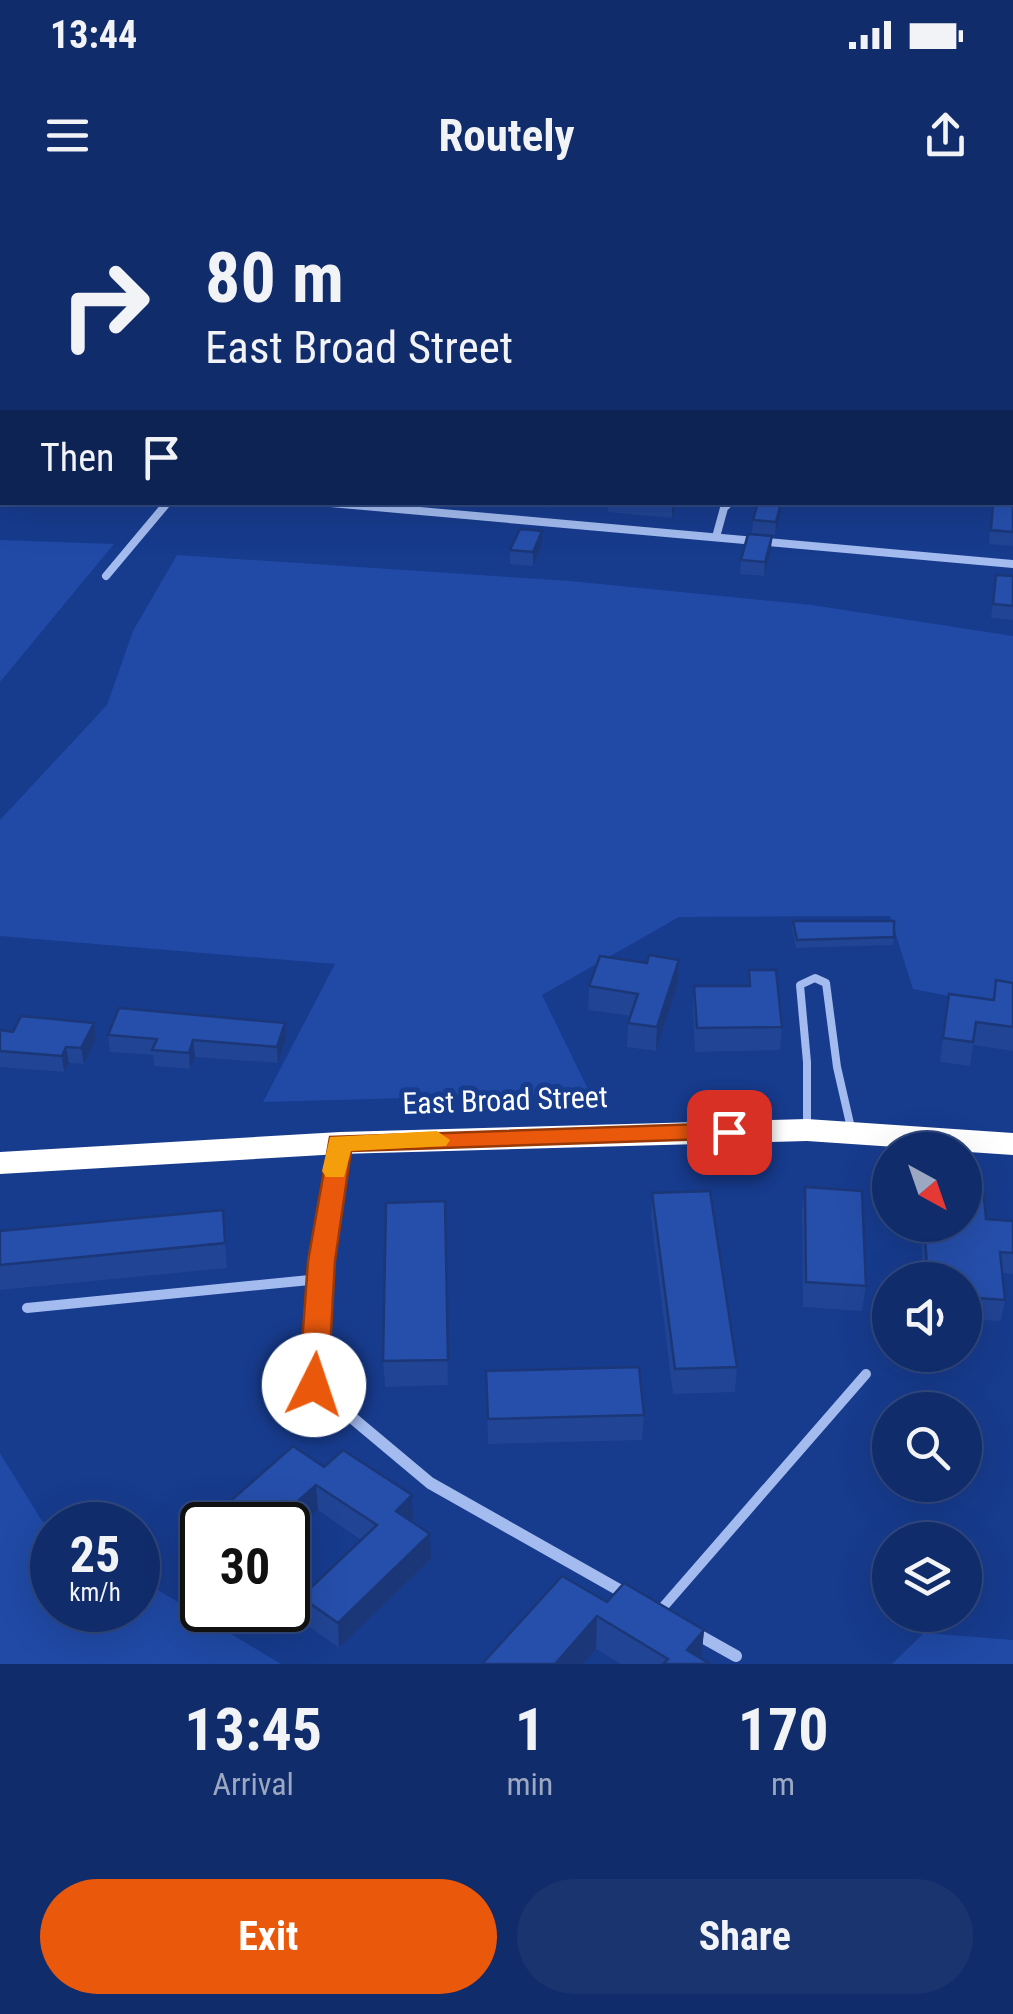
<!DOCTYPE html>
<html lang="en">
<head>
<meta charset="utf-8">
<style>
	body { margin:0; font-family:"Roboto Condensed",sans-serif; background:#1a3470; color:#f1f3f6; height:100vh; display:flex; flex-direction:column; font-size:38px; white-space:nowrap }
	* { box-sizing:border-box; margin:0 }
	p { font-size:32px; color:#9ca7c1 }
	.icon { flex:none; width:55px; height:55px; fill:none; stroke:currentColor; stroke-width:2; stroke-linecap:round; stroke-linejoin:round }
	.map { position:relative; height:1464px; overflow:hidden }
	.panel { display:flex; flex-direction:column; background:#112c6a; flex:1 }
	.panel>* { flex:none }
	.top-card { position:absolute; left:0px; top:0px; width:1015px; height:305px; box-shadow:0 10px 40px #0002,0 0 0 2px #30487e; background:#112c6a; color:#f1f3f6; overflow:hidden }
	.needle { width:65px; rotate:140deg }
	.buttons { position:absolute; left:872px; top:932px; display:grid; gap:20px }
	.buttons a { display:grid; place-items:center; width:110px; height:110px; border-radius:50%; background:#112c6a; box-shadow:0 10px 40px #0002,0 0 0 2px #30487e; font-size:50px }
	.speed { position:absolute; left:30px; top:1302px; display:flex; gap:20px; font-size:50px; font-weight:700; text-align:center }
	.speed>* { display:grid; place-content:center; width:130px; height:130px; border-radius:50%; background:#112c6a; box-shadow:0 10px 40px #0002,0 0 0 2px #30487e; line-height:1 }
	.speed small { font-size:25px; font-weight:400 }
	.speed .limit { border:5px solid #111; border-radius:15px; background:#fff; color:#111 }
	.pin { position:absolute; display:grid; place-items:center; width:85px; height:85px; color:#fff; margin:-42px; border-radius:20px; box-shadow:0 5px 15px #0006 }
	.me { position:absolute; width:110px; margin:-55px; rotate:4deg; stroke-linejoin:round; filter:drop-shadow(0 0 8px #0008) }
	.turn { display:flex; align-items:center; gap:35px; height:210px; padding:0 40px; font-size:45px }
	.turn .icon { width:130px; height:130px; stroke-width:2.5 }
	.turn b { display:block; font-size:70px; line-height:85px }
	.then { display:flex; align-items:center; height:95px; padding:0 40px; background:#0003; gap:20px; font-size:38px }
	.eta { display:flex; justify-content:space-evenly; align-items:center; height:170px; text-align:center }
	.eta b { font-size:60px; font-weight:700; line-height:70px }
	.button { display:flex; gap:20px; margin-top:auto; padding:20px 40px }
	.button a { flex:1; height:115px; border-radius:60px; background:#ea580c; color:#fff; font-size:40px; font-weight:700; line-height:115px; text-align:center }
	.button a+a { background:#1a3470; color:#f1f3f6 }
	.status { display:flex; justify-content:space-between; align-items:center; height:70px; padding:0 50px; background:#112c6a; direction:ltr }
	.status svg { height:28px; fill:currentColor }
	header { display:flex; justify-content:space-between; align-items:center; height:130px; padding:0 40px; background:#112c6a; font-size:45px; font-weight:700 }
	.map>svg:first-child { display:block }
	.green { fill:#204aa6 }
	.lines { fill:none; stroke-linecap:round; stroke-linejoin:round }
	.lane-far1 { stroke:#a3bbef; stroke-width:8 }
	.lane { stroke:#a3bbef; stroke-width:10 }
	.street-far2 { stroke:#a3bbef; stroke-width:8 }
	.street-far1 { stroke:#a3bbef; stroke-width:10 }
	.street { stroke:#a3bbef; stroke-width:12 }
	.primary { stroke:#eaf0ff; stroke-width:25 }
	.highway { fill:#fff; fill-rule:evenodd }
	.wall { fill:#214494 }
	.shaded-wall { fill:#1b3778 }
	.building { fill:#264fac; stroke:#1b3778; stroke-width:2.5 }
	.route { fill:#ea580c; stroke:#983908; stroke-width:2.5 }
	.slow { fill:#f59e0b }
	.labels { text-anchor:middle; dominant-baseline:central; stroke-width:10; stroke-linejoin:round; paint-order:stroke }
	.street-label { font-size:30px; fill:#fff; stroke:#173b8d }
</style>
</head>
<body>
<div class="status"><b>13:44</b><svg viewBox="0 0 49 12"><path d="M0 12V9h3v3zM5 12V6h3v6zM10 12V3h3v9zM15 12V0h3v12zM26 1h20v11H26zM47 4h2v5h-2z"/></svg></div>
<header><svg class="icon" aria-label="menu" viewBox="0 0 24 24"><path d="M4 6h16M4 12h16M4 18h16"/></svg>Routely<svg class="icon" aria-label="share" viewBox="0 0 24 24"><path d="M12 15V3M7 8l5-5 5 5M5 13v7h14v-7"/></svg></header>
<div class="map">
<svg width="1013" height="1464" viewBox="0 0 1013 1464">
	<rect width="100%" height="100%" fill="#173b8d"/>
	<!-- green -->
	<g class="green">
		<path d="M185 0H1013V10L1012 2Z"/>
		<path d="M0 340 114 344 0 482Z"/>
		<path d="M177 355 570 381 812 405 1013 436V802L969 800 913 789 890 716 679 717 542 795 590 893 263 902 335 764 0 736V620L107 505 133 431Z"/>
		<path d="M0 1253 42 1321 52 1327V1410H138V1378L281 1464H0Z"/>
		<path d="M924 1433 1013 1440V1464H892Z"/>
	</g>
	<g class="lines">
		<!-- lane-far1 -->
		<path class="lane-far1" d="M807 925V862L800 785 815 778 826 783 837 867 851 928"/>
		<!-- lane -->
		<g class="lane">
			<path d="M27 1108 320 1079"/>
			<path d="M658 1413 866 1174"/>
		</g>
		<!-- street-far2 -->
		<g class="street-far2">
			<path d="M319 302 1013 364"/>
			<path d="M716 337 724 308 730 302"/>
			<path d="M106 376 168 302"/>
		</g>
		<!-- street-far1 -->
		<path class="street-far1" d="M336 963 339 943"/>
		<!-- street -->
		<g class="street">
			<path d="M336 960 321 1061 313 1185 430 1283 628 1395"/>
			<path d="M695 1433 736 1456"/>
		</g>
		<!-- primary -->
		<path class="primary" d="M11 2 17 0"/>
		<!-- highway -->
		<path class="highway" d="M807 919 1013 933V955L807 941 340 954 0 974V952L340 932Z"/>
	</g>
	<!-- wall -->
	<g class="wall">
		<path d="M1012 258 1013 346 989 344 992 302H1012Z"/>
		<path d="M500 302H555L552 308Z"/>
		<path d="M608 302H677L672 318 608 312Z"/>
		<path d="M780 316 775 335 752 333 753 320Z"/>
		<path d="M542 345 533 366 510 364V350Z"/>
		<path d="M771 350 764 376 740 374 741 360Z"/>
		<path d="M996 375 1013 376V420L991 418Z"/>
		<path d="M793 721 894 737 893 745 796 748 792 729Z"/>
		<path d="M679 760 678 783 656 851 627 847 628 823 631 816 588 810 589 786 647 763Z"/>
		<path d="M749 770 782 827 780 850 695 852 693 809 694 786H748Z"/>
		<path d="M996 780 1013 783V851L973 845 970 866 940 862 949 794 993 800Z"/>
		<path d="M94 823 96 839 84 864 69 863 64 872 0 867V830L13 832Z"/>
		<path d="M108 835 286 839 278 863 195 857 190 869 154 866 153 855 110 852Z"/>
		<path d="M805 987 866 1086 862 1111 803 1107 802 1012Z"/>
		<path d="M652 993 737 1167 735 1192 673 1194 651 1017Z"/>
		<path d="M445 1001 448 1185 385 1187 383 1161Z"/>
		<path d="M223 1010 227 1068 0 1090V1031Z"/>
		<path d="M986 1019 1013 1021V1074L1002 1073 1005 1100 1001 1121 965 1119V1080H923L921 1036 922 1025H965Z"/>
		<path d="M486 1171 644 1215 642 1240 488 1244Z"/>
		<path d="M324 1267 413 1320 412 1322 431 1359 339 1448 303 1422 301 1397 361 1340 318 1310 288 1337V1325Z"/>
		<path d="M607 1402 704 1430 701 1459 710 1464H621L596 1449 482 1464Z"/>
	</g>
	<!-- shaded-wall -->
	<g class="shaded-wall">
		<path d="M673 302H677L672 318V305Z"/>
		<path d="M781 303 780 316 775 335 776 322Z"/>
		<path d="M542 331V345L533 366V352Z"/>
		<path d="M772 336 771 350 764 376 765 362Z"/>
		<path d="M679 760 678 783 656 851 657 827Z"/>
		<path d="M94 823 96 839 84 864 81 848Z"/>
		<path d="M285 823 286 839 278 863 277 847Z"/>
		<path d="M193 840 195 857 190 869 189 853Z"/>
		<path d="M66 847 69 863 64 872 62 856Z"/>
		<path d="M316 1285 318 1310 288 1337V1325H271Z"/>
		<path d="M412 1295 413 1320 397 1336 396 1311Z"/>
		<path d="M430 1334 431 1359 339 1448 338 1423Z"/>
		<path d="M597 1416 596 1449 583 1464H555Z"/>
		<path d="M704 1430 701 1463 687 1450Z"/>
	</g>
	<!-- building -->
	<g class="building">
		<path d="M2 77V142L0 143V78Z"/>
		<path d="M1013 94V218H1012Z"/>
		<rect x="0" y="153" width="2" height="28"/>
		<path d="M1013 258V332L991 330 993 302H1012Z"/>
		<path d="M643 302H673L672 305Z"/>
		<path d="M758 302 781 303 776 322 753 320Z"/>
		<path d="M520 329 542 331 533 352 510 350Z"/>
		<path d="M748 334 772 336 765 362 741 360Z"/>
		<path d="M996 375 1013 376V406L993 404Z"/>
		<path d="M793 721H894V737L797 740Z"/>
		<path d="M649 755 679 760 657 827 628 823 638 794 589 786 600 756 647 763Z"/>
		<path d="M749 770H776L782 827 697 828 694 786H750Z"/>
		<path d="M996 780 1013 783V827L976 822 973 842 943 838 949 794 994 800Z"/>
		<path d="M119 808 285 823 277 847 193 840 189 853 152 850 157 839 108 835Z"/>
		<path d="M21 816 94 823 81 848 66 847 62 856 0 851V830L13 832Z"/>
		<path d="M805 987 862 991 866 1086 806 1082Z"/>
		<path d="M710 991 737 1167 675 1169 652 993Z"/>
		<path d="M965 995 984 997 986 1019 1013 1021V1053L1000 1052 1005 1100 965 1097V1080H928L924 1025H965Z"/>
		<path d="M445 1001 448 1160 383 1161 386 1003Z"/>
		<path d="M223 1010 225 1043 0 1065V1031Z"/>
		<path d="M639 1167 644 1215 488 1219 486 1171Z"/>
		<path d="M293 1246 324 1267 343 1250 412 1295 396 1311 430 1334 338 1423 301 1397 377 1325 316 1285 271 1325H203Z"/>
		<path d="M562 1376 607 1402 624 1383 704 1430 687 1450 710 1464H663L668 1459 597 1416 555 1464H482Z"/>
	</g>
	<!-- route -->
	<path class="route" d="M729 923 738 926 742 932 738 938 351 951 335 1061 328 1185 324 1192 314 1196 303 1192 299 1185 308 1061 330 937Z"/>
	<!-- slow -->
	<path class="slow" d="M437 931 450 940 446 946 351 951 344 977H326L322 971 330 937Z"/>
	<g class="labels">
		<!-- street labels -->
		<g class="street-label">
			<text transform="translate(505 900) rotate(-2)">East Broad Street</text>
		</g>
	</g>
</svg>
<div class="buttons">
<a><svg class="needle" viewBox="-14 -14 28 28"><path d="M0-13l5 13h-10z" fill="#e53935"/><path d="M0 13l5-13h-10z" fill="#9ca7c1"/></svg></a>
<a><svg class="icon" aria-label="sound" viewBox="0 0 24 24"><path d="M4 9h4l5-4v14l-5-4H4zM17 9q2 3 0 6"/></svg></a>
<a><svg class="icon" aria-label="search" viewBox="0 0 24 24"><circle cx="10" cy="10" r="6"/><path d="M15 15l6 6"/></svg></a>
<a><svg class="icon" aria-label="layers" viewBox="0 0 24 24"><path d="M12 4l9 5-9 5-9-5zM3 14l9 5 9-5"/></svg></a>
</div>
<div class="speed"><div>25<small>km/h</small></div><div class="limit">30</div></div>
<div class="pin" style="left:729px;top:932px;background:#d93025"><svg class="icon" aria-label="arrive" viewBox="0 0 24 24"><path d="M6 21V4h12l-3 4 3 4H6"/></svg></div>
<svg class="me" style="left:314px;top:1185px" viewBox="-20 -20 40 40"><circle r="19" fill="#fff"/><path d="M0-13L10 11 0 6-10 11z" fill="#ea580c"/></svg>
<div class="top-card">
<div class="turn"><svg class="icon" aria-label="right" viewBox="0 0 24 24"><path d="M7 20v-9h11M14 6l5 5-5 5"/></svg><div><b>80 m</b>East Broad Street</div></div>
<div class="then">Then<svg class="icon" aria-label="arrive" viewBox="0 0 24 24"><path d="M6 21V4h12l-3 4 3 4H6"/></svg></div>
</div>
</div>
<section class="panel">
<div class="eta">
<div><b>13:45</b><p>Arrival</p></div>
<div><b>1</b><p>min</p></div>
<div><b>170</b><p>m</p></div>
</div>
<div class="button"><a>Exit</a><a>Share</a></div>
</section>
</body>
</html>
